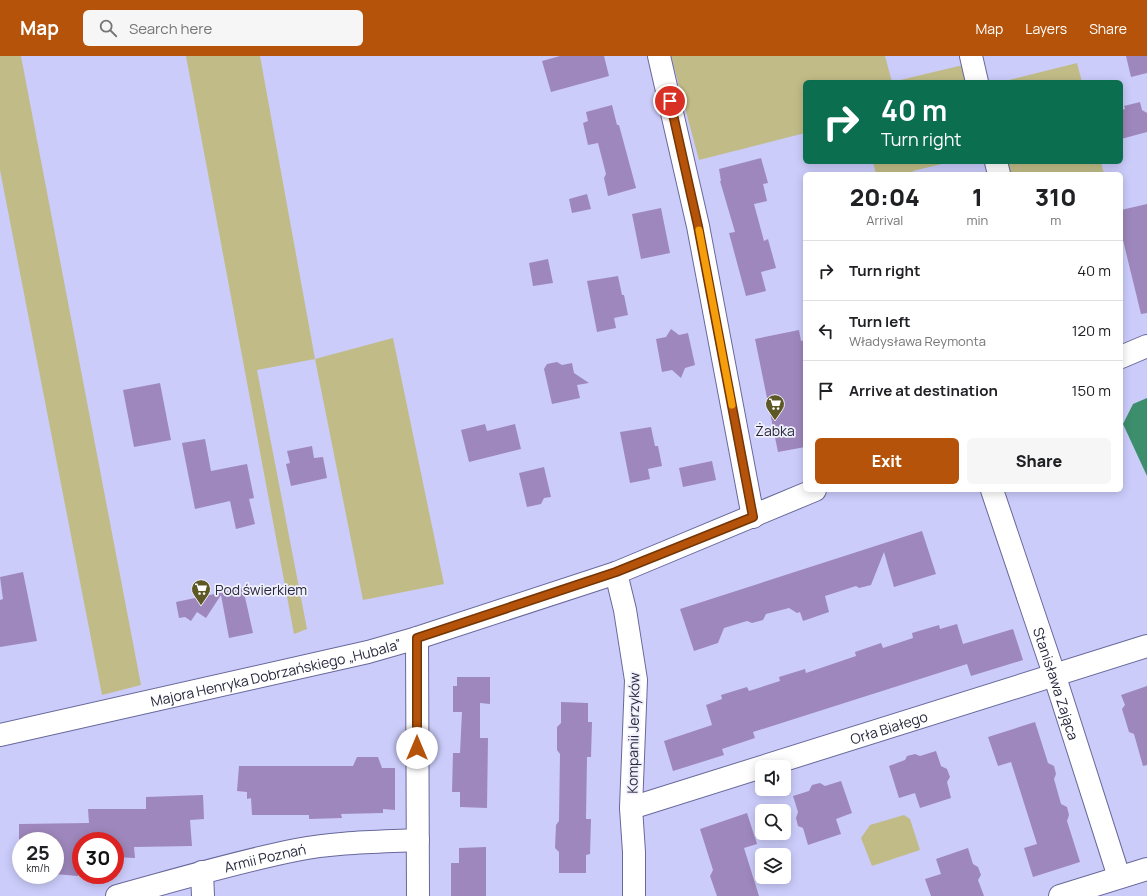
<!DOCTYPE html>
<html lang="en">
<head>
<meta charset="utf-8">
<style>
	body { margin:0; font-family:Manrope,sans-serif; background:#f6f6f6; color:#202124; height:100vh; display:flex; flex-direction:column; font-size:15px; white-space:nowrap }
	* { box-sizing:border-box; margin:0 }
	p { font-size:13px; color:#757577 }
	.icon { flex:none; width:22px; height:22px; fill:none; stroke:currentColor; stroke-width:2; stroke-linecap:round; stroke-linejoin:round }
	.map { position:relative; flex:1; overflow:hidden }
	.side { position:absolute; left:803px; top:116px; width:320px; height:320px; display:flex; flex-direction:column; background:#fff; border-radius:6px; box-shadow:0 2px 10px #0003 }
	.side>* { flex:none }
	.banner { position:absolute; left:803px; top:24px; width:320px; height:84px; border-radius:6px; box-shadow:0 2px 10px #0003; background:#0b6e4f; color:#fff; overflow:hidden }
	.controls { position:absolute; left:755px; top:704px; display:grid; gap:8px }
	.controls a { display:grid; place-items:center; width:36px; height:36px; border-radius:6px; background:#fff; box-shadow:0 2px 10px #0003; font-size:20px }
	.speed { position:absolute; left:12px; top:776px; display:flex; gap:8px; font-size:20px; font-weight:700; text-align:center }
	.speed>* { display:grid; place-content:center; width:52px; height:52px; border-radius:50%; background:#fff; box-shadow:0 2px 10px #0003; line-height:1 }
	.speed small { font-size:10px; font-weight:400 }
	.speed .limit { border:6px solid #d22; background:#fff; color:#111 }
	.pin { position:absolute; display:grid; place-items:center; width:34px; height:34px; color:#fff; margin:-17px; border:2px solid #fff; border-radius:50%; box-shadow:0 1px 4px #0007 }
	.me { position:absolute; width:44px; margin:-22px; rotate:0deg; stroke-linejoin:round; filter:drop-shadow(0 0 3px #0008) }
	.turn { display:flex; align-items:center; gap:14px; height:84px; padding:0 12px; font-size:18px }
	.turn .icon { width:52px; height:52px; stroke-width:2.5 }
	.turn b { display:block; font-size:28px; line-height:34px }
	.eta { display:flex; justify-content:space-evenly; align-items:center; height:68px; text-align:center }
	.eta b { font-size:24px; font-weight:800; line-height:28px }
	.primary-button { display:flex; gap:8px; margin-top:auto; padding:8px 12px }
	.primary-button a { flex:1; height:46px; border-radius:6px; background:#b45309; color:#fff; font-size:16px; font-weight:800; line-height:46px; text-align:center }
	.primary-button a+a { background:#f6f6f6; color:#202124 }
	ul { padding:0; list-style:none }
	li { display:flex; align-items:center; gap:12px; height:60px; padding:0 12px; border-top:1px solid #e0e0e0 }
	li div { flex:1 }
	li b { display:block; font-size:15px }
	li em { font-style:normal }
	header { display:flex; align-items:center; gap:24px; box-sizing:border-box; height:56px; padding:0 20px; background:#b45309; color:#fff }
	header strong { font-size:19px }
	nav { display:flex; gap:22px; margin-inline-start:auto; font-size:14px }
	.search { width:280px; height:36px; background:#f6f6f6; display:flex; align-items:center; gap:10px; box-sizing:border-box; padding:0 14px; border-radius:6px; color:#757577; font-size:15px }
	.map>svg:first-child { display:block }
	.green { fill:#c1bc87 }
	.water { fill:#3d8e6d }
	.building { fill:#9e87bc }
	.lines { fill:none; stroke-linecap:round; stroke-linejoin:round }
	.minor-casing { stroke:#68689b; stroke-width:24 }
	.tertiary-casing { stroke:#68689b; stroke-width:24 }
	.minor { stroke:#fff; stroke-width:22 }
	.tertiary { stroke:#fff; stroke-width:22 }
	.route-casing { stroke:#753606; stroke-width:10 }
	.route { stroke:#b45309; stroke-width:7 }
	.slow { stroke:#f59e0b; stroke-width:7 }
	.labels { text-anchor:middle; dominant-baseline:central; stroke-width:3.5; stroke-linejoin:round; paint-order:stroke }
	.poi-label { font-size:14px; fill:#28283e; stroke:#f0f0fc }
	.street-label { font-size:14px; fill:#28283e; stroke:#f0f0fc }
</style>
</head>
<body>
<header>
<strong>Map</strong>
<div class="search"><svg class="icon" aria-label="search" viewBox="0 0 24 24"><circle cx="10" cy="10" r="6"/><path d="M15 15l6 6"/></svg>Search here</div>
<nav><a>Map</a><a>Layers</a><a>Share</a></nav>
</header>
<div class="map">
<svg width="1147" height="840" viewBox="0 0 1147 840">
	<rect width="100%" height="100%" fill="#cbccfa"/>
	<!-- green -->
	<g class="green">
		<path d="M0 0H21L141 629 102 639 0 114Z"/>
		<path d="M186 0H260L315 303 393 282 444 528 363 544 315 303 257 314 307 573 294 578Z"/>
		<path d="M671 0H885L892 26 963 9 967 26H805V77L699 104Z"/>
		<path d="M1077 7 1082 26H1001Z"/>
		<path d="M873 106H950L913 115V118H876Z"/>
		<path d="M1002 106H1101L1104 118H1005Z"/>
		<path d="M904 759 910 763 920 794 872 810 861 782 870 769Z"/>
	</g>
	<!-- water -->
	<path class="water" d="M1147 342V420L1123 368 1133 348Z"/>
	<!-- building -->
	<g class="building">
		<path d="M560 0H604L609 20 551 36 542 5Z"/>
		<path d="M1126 0H1147V17L1131 21Z"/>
		<path d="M1140 46 1142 54 1147 57V76L1121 83V54L1125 53 1124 50Z"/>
		<path d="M612 49 617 69H619L636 132 608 140 604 122 606 118 598 87 588 89 583 67 588 65 586 56Z"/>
		<path d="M761 102 768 127 763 128 767 145 754 148 764 185 768 183 776 212 761 216 766 235 746 240 729 177 735 176 720 125H721L719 113Z"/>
		<path d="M587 138 591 153 572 157 569 143Z"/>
		<path d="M1147 148V257L1141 258 1121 176V154Z"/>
		<path d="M661 152 670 197 641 203 632 158Z"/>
		<path d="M548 203 553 227 533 230 529 207Z"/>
		<path d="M618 220 622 239H624L628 259 614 262 616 272 597 276 587 225Z"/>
		<path d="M671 273 679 279 688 277 695 309 685 312 681 322 672 314 662 316 656 283 666 281Z"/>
		<path d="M799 274 801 285 805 284V391L778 396 755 283Z"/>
		<path d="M557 306 562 309 572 307 574 317 589 327 577 329 580 342 552 348 544 313 547 308Z"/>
		<path d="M160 327 171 384 134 391 123 334Z"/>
		<path d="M485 368 487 375 515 368 521 393 469 406 461 374Z"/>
		<path d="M651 371 655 390H658L662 410 648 413 650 423 630 427 620 376Z"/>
		<path d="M205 383 211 415 247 408 254 442 249 443 255 468 236 473 230 445 195 453 182 387Z"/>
		<path d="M312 390 314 402 323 401 327 422 291 430 286 408 290 407 287 395Z"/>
		<path d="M712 405 716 424 683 431 679 412Z"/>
		<path d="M544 411 551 441 544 442 541 448 527 451 519 417Z"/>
		<path d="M922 475 936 518 894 531 884 496 871 529 859 532 856 530 825 540 829 556 803 565 800 556 797 557 789 552 766 558 763 564 752 567 747 565 724 572 718 587 694 595 680 553Z"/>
		<path d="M23 516 37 585 0 591V544L3 543 0 521Z"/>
		<path d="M243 532 253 577 229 582 221 539 206 562 197 556 191 565 185 561 179 562 176 546Z"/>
		<path d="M957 568 963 588 1013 573 1023 604 971 620 967 608 835 650 753 676 755 682 722 693 724 699 673 715 664 685 712 669 706 649 722 643 721 639 747 631 749 635 780 625 779 621 805 613 806 617 856 600 855 596 881 587 883 592 913 582 912 577 939 569 940 573Z"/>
		<path d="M457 621H490V648L480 647V682H488L487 752 460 751V736H452L453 697H460L462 656H453V630H457Z"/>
		<path d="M1147 630V709L1143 710 1134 678 1129 676 1122 653 1125 649 1121 639Z"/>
		<path d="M561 646 588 647V666H592L591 701H587L586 763H591L590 798 586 799V817H559V796L555 792 556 769 559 765 560 698 557 694V671L561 667Z"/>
		<path d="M1035 666 1048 707 1054 710 1056 718 1054 723 1061 748 1067 751 1069 759 1067 765 1080 806 1033 821 1024 792 1037 788 1011 706 998 710 988 681Z"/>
		<path d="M936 695 941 710 947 713 950 721 947 726 951 742 920 752 915 737 899 742 889 710 905 704 907 700 915 698 920 700Z"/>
		<path d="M357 701H378L382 712H395V754L383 753V757L341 758 342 762 309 763V759H252L251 742 247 743V736L237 735 239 710H353Z"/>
		<path d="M841 725 852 757 836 763 841 778 808 789 803 772 798 770 796 762 798 756 793 740 809 735 812 729 820 727 825 730Z"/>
		<path d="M203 739 204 763 190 764 192 790 134 791 135 802 115 801V785H81V798L78 799V820L55 818V785H19V768L89 767 88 753H146V741Z"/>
		<path d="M747 757 757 788 744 792 759 840H717L710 820 713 814 700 773Z"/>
		<path d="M486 791V840H451V807H459V792Z"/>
		<path d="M968 792 973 808 978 811 981 819 978 824 984 840H931L925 823 941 818 936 803Z"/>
	</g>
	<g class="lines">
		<defs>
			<g id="minor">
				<path d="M659 0 698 170 753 461"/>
				<path d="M971 0 977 26"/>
				<path d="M996 106 999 118"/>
				<path id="s1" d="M992 434 1054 618 1119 821"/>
				<path d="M616 517 625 554 636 624 631 752 634 796V840"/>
				<path d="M417 582 418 840"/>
				<path id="s2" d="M631 752 1147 590"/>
				<path d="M202 816 203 840"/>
				<path id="s3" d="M117 840C176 824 236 806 296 794 336 786 378 786 418 784"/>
				<path d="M1060 840 1147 813"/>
			</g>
			<g id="tertiary">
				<path d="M1121 301 1147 290"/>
				<path id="s4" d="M0 679 368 596 417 582 616 517 815 434"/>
			</g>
		</defs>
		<!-- minor casing -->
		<use href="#minor" class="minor-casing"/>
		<!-- tertiary casing -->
		<use href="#tertiary" class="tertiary-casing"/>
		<!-- minor -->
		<use href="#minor" class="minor"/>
		<!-- tertiary -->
		<use href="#tertiary" class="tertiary"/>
	</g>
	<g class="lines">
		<defs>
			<path id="route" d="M417 692V582L616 516 753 461 698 170 670 45"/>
		</defs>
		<!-- route casing -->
		<use href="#route" class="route-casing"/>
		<!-- route -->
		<use href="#route" class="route"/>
		<!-- slow -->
		<path class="slow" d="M699 174 732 349"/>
	</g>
	<!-- icons -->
	<defs>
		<symbol id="supermarket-pin" viewBox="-11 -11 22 30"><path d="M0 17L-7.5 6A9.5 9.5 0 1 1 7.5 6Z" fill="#5d5825" stroke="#f0f0fc"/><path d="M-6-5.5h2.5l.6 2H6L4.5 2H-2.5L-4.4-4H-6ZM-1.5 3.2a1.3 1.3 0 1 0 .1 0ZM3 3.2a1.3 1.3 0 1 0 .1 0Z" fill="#fff"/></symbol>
	</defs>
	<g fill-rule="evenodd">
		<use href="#supermarket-pin" x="764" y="337" width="22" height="30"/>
		<use href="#supermarket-pin" x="190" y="522" width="22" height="30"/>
	</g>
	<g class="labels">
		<!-- poi labels -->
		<g class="poi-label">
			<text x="775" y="374">Żabka</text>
			<text x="215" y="533" text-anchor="start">Pod świerkiem</text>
		</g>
		<!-- street labels -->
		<g class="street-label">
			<text stroke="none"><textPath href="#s4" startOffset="283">Majora Henryka Dobrzańskiego „Hubala”</textPath></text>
			<text stroke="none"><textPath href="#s1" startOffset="204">Stanisława Zająca</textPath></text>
			<text stroke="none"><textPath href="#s2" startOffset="270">Orła Białego</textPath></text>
			<text transform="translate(633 677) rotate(-89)">Kompanii Jerzyków</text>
			<text stroke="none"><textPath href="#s3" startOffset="153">Armii Poznań</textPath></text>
		</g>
	</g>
</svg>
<div class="controls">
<a><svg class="icon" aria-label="sound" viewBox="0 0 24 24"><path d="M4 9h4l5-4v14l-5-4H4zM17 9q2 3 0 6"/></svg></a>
<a><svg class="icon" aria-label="search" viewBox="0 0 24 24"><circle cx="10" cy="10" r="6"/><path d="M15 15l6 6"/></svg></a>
<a><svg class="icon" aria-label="layers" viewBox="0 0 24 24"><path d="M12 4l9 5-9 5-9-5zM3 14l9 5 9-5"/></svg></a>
</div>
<div class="speed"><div>25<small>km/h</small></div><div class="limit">30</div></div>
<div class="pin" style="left:670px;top:45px;background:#d93025"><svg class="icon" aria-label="arrive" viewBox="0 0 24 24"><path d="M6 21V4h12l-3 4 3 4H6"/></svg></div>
<svg class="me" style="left:417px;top:692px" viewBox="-20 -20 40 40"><circle r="19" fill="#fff"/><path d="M0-13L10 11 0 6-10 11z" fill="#b45309"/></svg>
<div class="banner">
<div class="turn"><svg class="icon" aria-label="right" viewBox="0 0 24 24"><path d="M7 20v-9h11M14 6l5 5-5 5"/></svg><div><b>40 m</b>Turn right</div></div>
</div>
<section class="side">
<div class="eta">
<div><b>20:04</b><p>Arrival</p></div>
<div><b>1</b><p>min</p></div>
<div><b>310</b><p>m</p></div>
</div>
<ul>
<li><svg class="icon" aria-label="right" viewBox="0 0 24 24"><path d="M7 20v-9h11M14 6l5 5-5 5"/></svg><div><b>Turn right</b></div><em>40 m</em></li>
<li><svg class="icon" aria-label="left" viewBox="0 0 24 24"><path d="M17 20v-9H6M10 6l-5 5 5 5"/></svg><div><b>Turn left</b><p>Władysława Reymonta</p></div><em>120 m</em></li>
<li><svg class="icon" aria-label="arrive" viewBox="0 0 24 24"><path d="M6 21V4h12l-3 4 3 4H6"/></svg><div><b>Arrive at destination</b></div><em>150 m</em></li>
</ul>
<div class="primary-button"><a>Exit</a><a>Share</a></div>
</section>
</div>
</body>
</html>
